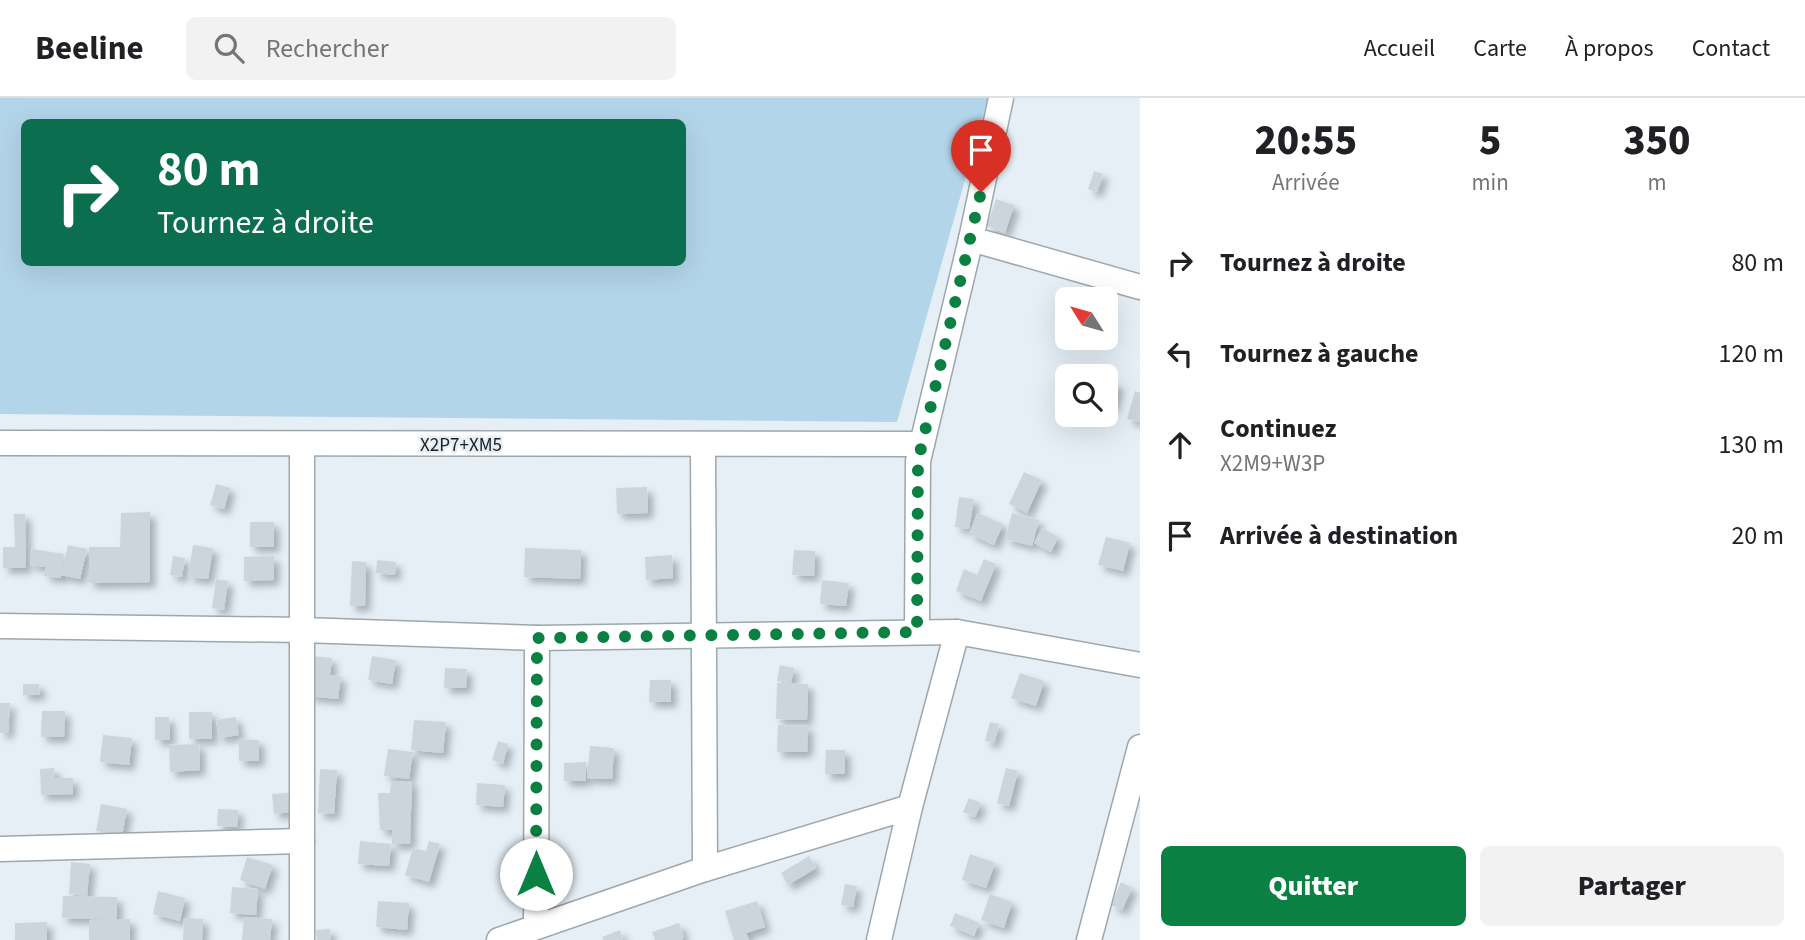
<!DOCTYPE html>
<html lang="fr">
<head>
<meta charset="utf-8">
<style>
	body { margin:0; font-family:"Source Sans 3",sans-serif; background:#f2f2f2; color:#202124; height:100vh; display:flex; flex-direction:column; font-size:26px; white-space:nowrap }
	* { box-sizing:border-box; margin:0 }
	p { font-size:23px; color:#757577 }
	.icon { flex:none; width:38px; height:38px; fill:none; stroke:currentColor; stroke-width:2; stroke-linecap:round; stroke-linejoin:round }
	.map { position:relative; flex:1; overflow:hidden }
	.panel { display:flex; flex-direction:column; background:#fff; width:665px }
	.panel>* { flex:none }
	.banner { position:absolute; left:21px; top:21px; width:665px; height:147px; border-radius:10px; box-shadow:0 7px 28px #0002; background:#0b6e4f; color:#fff; overflow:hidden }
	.needle { width:46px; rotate:307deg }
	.controls { position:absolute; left:1055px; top:189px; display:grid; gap:14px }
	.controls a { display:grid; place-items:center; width:63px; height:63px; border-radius:10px; background:#fff; box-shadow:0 7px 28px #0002; font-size:35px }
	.pin { position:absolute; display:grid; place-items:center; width:60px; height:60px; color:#fff; margin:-72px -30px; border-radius:50% 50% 50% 0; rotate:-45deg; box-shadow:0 0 7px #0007 }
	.pin .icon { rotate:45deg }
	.me { position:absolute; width:77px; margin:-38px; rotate:0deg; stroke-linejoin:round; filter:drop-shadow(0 0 5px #0008) }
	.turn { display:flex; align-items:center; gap:24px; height:147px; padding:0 21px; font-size:32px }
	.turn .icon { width:91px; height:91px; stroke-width:2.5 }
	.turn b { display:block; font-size:49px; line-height:60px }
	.eta { display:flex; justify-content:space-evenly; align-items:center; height:119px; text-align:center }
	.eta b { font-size:42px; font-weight:800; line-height:49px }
	.button { display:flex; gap:14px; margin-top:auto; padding:14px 21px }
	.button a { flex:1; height:80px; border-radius:10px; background:#0b8043; color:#fff; font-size:28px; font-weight:800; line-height:80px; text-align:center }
	.button a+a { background:#f2f2f2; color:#202124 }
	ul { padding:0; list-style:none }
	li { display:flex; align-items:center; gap:21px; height:91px; padding:0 21px }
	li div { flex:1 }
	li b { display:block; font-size:26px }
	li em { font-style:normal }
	header { display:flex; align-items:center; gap:42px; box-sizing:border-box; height:98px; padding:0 35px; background:#fff; border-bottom:2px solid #e0e0e0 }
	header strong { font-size:33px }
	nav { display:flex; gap:38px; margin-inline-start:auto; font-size:24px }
	.search { width:490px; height:63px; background:#f2f2f2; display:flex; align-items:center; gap:18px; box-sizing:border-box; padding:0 24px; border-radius:10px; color:#757577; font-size:26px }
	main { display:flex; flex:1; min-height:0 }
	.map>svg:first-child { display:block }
	.green { fill:#b3d5ea; fill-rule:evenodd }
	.building { fill:#cbd5db; filter:url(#shadow) }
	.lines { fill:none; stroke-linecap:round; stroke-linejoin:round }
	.minor-casing { stroke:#9da7ad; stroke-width:27 }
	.minor { stroke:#fff; stroke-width:24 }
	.route { stroke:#0b8043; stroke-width:12; stroke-dasharray:0 21.6 }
	.labels { text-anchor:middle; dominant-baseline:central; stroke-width:5; stroke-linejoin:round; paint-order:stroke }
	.street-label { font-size:19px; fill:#1c1f21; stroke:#e6eff6 }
</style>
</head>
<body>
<header>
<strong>Beeline</strong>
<div class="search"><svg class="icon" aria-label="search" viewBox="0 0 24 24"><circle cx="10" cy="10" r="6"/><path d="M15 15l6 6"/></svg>Rechercher</div>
<nav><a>Accueil</a><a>Carte</a><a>À propos</a><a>Contact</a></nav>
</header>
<main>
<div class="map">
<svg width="1140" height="842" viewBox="0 0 1140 842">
	<defs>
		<filter id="shadow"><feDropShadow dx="5.5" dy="5.5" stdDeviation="3.5" flood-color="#0004"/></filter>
	</defs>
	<rect width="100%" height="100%" fill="#e6eff6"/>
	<!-- green -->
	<path class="green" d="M0 0H988L897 324 0 316ZM24 24H682V164H24Z"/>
	<!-- building -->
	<g class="building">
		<path d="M1094 73 1103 76 1097 94 1088 91Z"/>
		<path d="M996 101 1014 107 1005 135 987 128Z"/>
		<path d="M1106 283 1118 286 1113 309 1106 307Z"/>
		<path d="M1135 293 1140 295V324L1127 321Z"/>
		<path d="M1024 374 1042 382 1027 415 1009 406Z"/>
		<path d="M216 386 230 390 224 411 210 407Z"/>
		<path d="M647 389 648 415 617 416 616 390Z"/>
		<path d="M959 399 974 401 969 431 955 429Z"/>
		<path d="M150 414V484L89 485V449H120L121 415Z"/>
		<path d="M978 415 1003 426 994 447 969 436Z"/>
		<path d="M1012 415 1039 422 1032 448 1005 441Z"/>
		<path d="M14 416H25L26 470H3V449H15Z"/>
		<rect x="250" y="424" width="24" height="25"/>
		<path d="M1042 430 1058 439 1051 454 1034 445Z"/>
		<path d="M1106 439 1130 445 1123 473 1098 467Z"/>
		<path d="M68 447 87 451 80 481 61 477V480L44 478 46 469 30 467 32 451 64 456 62 474Z"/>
		<path d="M193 447 213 450 208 481 188 479Z"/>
		<path d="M525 450 581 452 580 481 524 479Z"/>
		<path d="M794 452 815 453 814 478 792 477Z"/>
		<path d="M672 457 673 480 646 482 645 459Z"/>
		<path d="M173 458 185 460 182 479 170 477Z"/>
		<path d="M274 458V482L244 483V459Z"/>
		<path d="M984 461 996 466 981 503 956 493 964 471 977 477Z"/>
		<path d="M377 462 396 464 395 477 376 475Z"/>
		<path d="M352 463 366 464 365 508H350Z"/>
		<path d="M216 481 228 483 224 512 212 510Z"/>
		<path d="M822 482 849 485 846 508 820 506Z"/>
		<path d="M312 558 332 560 330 577 341 578 338 601 308 598Z"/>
		<path d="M372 558 396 562 392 586 368 582Z"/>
		<path d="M780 567 794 570 791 585 777 583Z"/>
		<path d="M445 570 467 571 466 590H444Z"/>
		<path d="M1020 575 1044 583 1036 608 1011 600Z"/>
		<path d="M650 582H671V604H649Z"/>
		<path d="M777 585 808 586 807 622 776 621Z"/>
		<path d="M23 586H39L40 597H23Z"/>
		<path d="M0 605H10L8 635H0Z"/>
		<path d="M42 613H65L64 639H41Z"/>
		<rect x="189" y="614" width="23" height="27"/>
		<path d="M155 619H169L170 642H155Z"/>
		<path d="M236 619 239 637 219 640 216 622Z"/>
		<path d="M414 622 446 624 443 655 411 652Z"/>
		<path d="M990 624 999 626 994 645 985 643Z"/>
		<path d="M778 627 808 628 807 654H777Z"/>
		<path d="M103 637 132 640 129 667 100 664Z"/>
		<path d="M239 641 259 642V663H239Z"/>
		<path d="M498 643 508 646 503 666 492 662Z"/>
		<path d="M199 646 200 672 170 674 169 647Z"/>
		<path d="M590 648 614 650 612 681 587 680Z"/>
		<path d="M388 651 413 654 409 681 384 678Z"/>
		<path d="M826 652H845V676H825Z"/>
		<path d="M586 664V683H564V665Z"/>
		<path d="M54 670 55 680H73V696L41 697 40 671Z"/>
		<path d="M1006 670 1018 673 1009 708 997 705Z"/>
		<path d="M320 671 337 672 334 716 318 715Z"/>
		<path d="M391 683H412L410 746H392V732H380L378 695H390Z"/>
		<path d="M477 685 505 687 503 709 476 707Z"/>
		<path d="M288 695 290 714 274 716 272 696Z"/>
		<path d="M969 700 981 705 975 719 963 714Z"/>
		<path d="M101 706 127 711 122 738 96 733Z"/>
		<path d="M218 711 238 712 237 729 217 728Z"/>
		<path d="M360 743 391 746 389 768 358 766Z"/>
		<path d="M429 743 440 746 429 784 405 777 413 750 426 753Z"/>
		<path d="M970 756 995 765 986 790 962 782Z"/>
		<path d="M809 758 816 770 788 787 781 775Z"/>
		<path d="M247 759 273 767 265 791 240 782Z"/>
		<path d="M71 764 90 766 87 798 69 796Z"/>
		<path d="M1121 784 1132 790 1122 812 1111 807Z"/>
		<path d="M845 786 857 788 853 809 841 807Z"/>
		<path d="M232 789 258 791 256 817 230 815Z"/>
		<path d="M158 793 185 800 180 823 153 816Z"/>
		<path d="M990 796 1012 804 1004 830 981 822Z"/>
		<path d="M63 798 117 799V822L130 821V842H89V822L111 821 62 820Z"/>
		<path d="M378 803 409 805 407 832 376 829Z"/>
		<path d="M757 803 765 829 746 835 749 842H734L725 813Z"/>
		<path d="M955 815 979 825 974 838 950 828Z"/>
		<path d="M244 819 272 821 270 842H242Z"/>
		<path d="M184 820 203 821 202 842H183Z"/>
		<path d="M47 824V842H15V825Z"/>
		<path d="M679 825 684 840 681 842H655L652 834Z"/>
		<path d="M330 831 331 842H317L316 832Z"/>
		<path d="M620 832 623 842H603L602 839Z"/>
	</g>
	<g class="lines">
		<defs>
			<g id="minor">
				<path d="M971 141 1001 0"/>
				<path d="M0 345 922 346"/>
				<path d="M302 347V842"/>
				<path d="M703 347 705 771"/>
				<path d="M0 528 302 532 537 540 957 534 1140 567"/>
				<path d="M917 534 918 363 971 141 1140 189"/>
				<path d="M0 751 302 743"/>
				<path d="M536 828 537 540"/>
				<path d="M499 842 705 771 910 709"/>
				<path d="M879 842 910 709 957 534"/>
				<path d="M1089 842 1140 649"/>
			</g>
		</defs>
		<!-- minor casing -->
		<use href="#minor" class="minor-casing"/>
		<!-- minor -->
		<use href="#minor" class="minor"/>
	</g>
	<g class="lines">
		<!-- route -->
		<path class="route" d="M536 776 537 540 917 534 918 363 981 94"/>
	</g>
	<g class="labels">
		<!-- street labels -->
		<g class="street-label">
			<text x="461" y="347">X2P7+XM5</text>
		</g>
	</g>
</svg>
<div class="controls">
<a><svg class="needle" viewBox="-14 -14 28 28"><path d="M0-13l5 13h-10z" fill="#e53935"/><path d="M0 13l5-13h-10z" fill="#757577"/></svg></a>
<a><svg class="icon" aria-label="search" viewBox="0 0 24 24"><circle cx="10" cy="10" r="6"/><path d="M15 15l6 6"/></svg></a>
</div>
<div class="pin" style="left:981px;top:94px;background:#d93025"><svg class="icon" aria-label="arrive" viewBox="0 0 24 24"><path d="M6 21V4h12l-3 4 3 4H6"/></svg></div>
<svg class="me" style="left:536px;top:776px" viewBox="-20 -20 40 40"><circle r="19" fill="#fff"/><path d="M0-13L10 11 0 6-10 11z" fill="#0b8043"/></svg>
<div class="banner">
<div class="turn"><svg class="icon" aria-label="right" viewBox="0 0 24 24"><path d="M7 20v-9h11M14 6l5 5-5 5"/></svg><div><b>80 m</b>Tournez à droite</div></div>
</div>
</div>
<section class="panel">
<div class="eta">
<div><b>20:55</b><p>Arrivée</p></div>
<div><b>5</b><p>min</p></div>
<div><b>350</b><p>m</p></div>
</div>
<ul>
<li><svg class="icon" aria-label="right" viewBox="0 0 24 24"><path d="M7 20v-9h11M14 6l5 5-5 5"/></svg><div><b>Tournez à droite</b></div><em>80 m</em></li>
<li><svg class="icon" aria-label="left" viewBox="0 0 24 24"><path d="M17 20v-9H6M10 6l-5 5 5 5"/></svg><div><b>Tournez à gauche</b></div><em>120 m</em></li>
<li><svg class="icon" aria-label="ahead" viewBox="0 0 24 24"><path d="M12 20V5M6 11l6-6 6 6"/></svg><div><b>Continuez</b><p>X2M9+W3P</p></div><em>130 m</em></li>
<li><svg class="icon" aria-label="arrive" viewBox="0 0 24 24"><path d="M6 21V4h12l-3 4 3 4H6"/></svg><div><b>Arrivée à destination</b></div><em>20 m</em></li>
</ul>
<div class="button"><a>Quitter</a><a>Partager</a></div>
</section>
</main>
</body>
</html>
